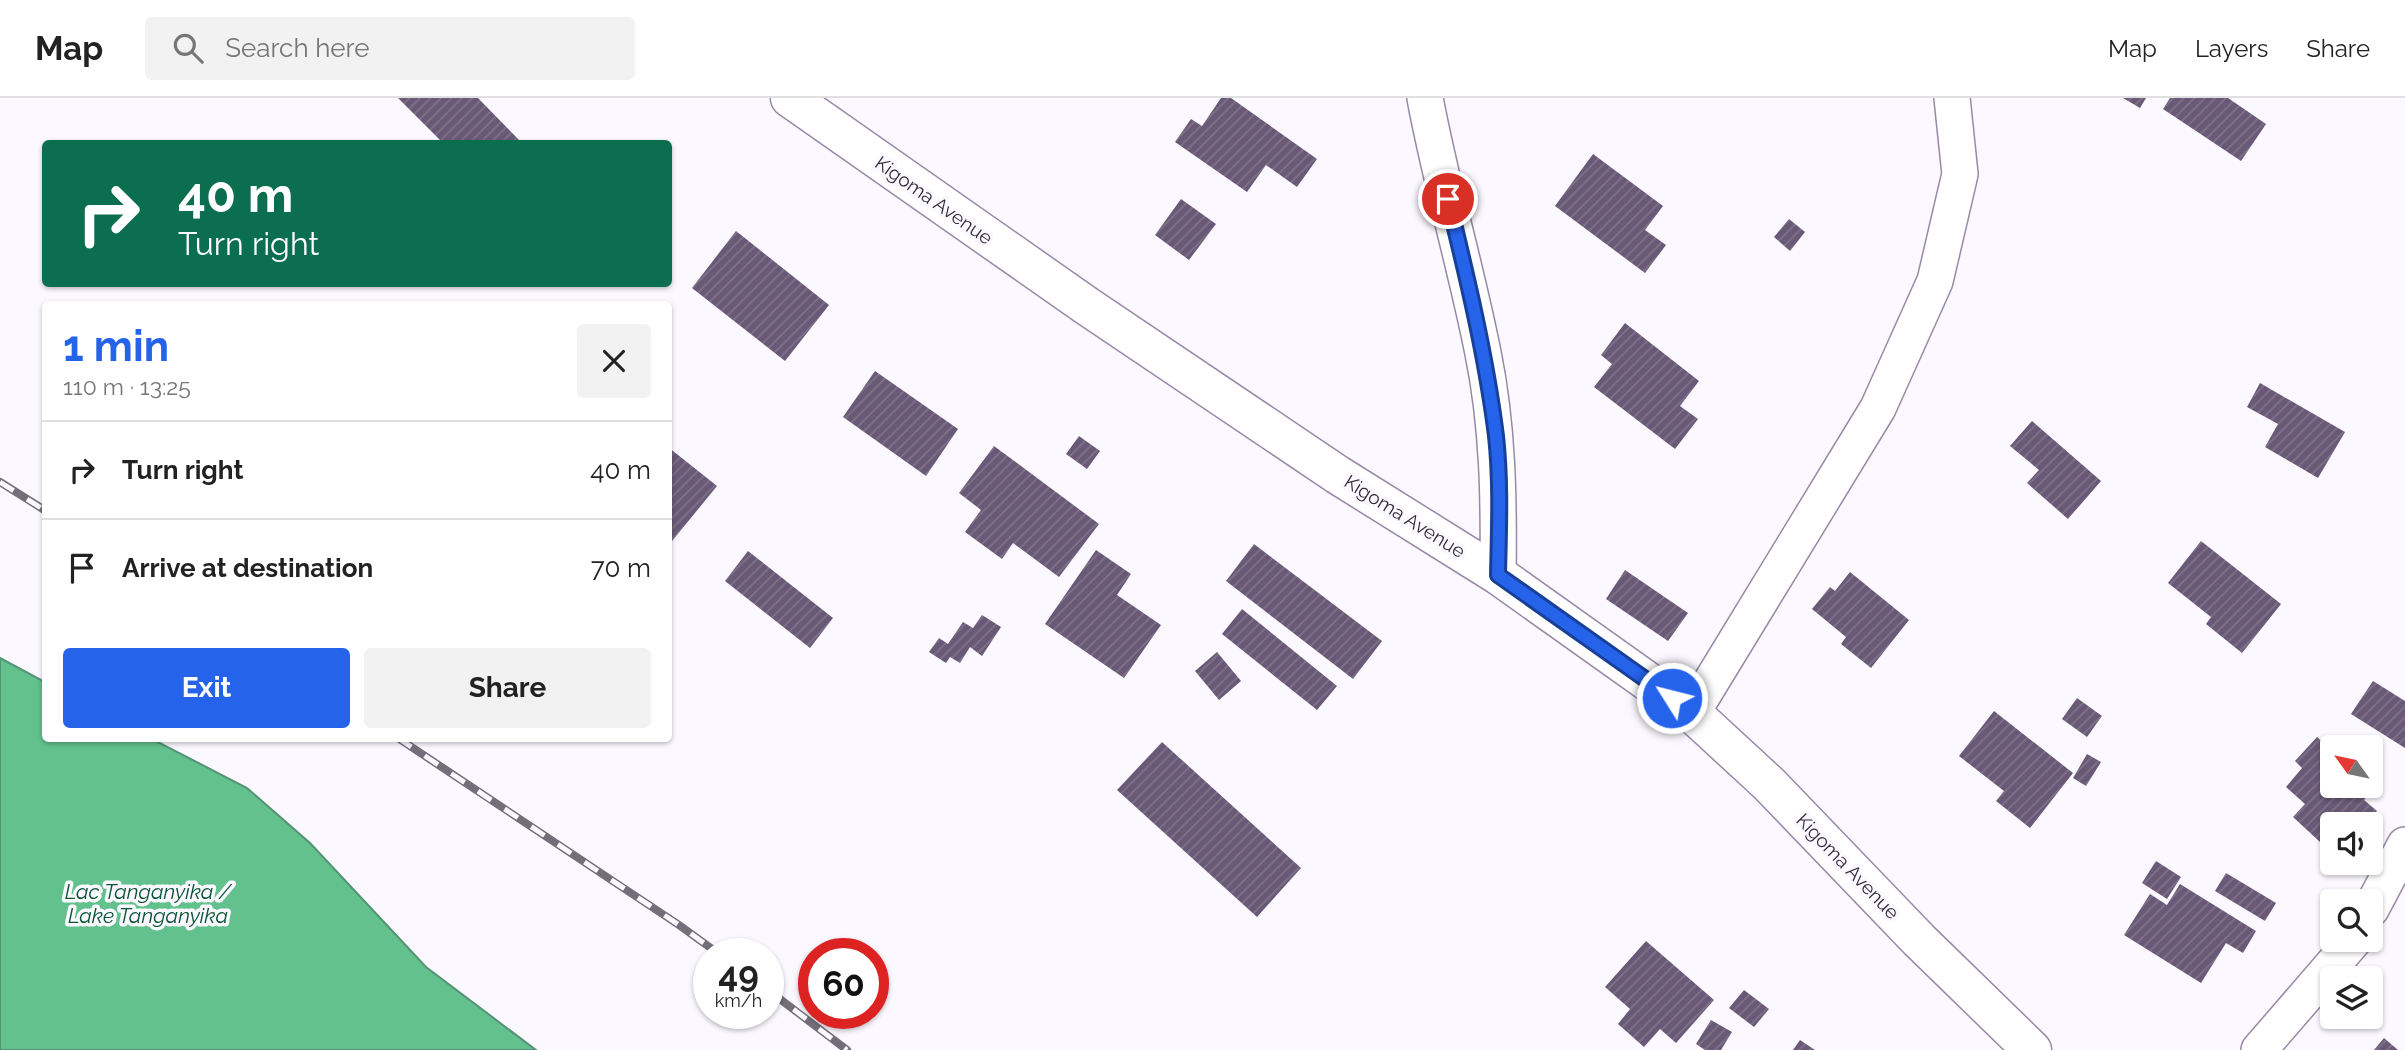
<!DOCTYPE html>
<html lang="en">
<head>
<meta charset="utf-8">
<style>
	body { margin:0; font-family:Raleway,sans-serif; background:#f2f2f2; color:#222; height:100vh; display:flex; flex-direction:column; font-size:26px; white-space:nowrap }
	* { box-sizing:border-box; margin:0 }
	p { font-size:23px; color:#767676 }
	.icon { flex:none; width:38px; height:38px; fill:none; stroke:currentColor; stroke-width:2; stroke-linecap:round; stroke-linejoin:round }
	.map { position:relative; flex:1; overflow:hidden }
	.panel { position:absolute; left:42px; top:203px; width:630px; height:441px; display:flex; flex-direction:column; background:#fff; border-radius:7px; box-shadow:0 2px 5px #0004 }
	.panel>* { flex:none }
	.hud { position:absolute; left:42px; top:42px; width:630px; height:147px; border-radius:7px; box-shadow:0 2px 5px #0004; background:#0b6e4f; color:#fff; overflow:hidden }
	.needle { width:46px; rotate:303deg }
	.buttons { position:absolute; left:2320px; top:637px; display:grid; gap:14px }
	.buttons a { display:grid; place-items:center; width:63px; height:63px; border-radius:7px; background:#fff; box-shadow:0 2px 5px #0004; font-size:35px }
	.speed { position:absolute; left:693px; top:840px; display:flex; gap:14px; font-size:35px; font-weight:700; text-align:center }
	.speed>* { display:grid; place-content:center; width:91px; height:91px; border-radius:50%; background:#fff; box-shadow:0 2px 5px #0004; line-height:1 }
	.speed small { font-size:18px; font-weight:400 }
	.speed .limit { border:10px solid #d22; background:#fff; color:#111 }
	.pin { position:absolute; display:grid; place-items:center; width:60px; height:60px; color:#fff; margin:-30px; border:4px solid #fff; border-radius:50%; box-shadow:0 2px 7px #0007 }
	.me { position:absolute; width:77px; margin:-38px; rotate:306deg; stroke-linejoin:round; filter:drop-shadow(0 0 5px #0008) }
	.turn { display:flex; align-items:center; gap:24px; height:147px; padding:0 21px; font-size:32px }
	.turn .icon { width:91px; height:91px; stroke-width:2.5 }
	.turn b { display:block; font-size:49px; line-height:60px }
	.round { display:grid; place-items:center; flex:none; width:74px; height:74px; border-radius:7px; background:#f2f2f2 }
	.summary { display:flex; align-items:center; justify-content:space-between; height:119px; padding:0 21px }
	h1 { font-size:42px; font-weight:700; line-height:52px; color:#2563eb }
	.cta { display:flex; gap:14px; margin-top:auto; padding:14px 21px }
	.cta a { flex:1; height:80px; border-radius:7px; background:#2563eb; color:#fff; font-size:28px; font-weight:700; line-height:80px; text-align:center }
	.cta a+a { background:#f2f2f2; color:#222 }
	ul { padding:0; list-style:none }
	li { display:flex; align-items:center; gap:21px; height:98px; padding:0 21px; border-top:2px solid #e0e0e0 }
	li div { flex:1 }
	li b { display:block; font-size:26px }
	li em { font-style:normal }
	header { display:flex; align-items:center; gap:42px; box-sizing:border-box; height:98px; padding:0 35px; background:#fff; border-bottom:2px solid #e0e0e0 }
	header strong { font-size:33px }
	nav { display:flex; gap:38px; margin-inline-start:auto; font-size:24px }
	.search { width:490px; height:63px; background:#f2f2f2; display:flex; align-items:center; gap:18px; box-sizing:border-box; padding:0 24px; border-radius:7px; color:#767676; font-size:26px }
	.map>svg:first-child { display:block }
	.water { fill:#62c18d; stroke:#549474; stroke-width:2 }
	.building { fill:url(#building-hatch) }
	.lines { fill:none; stroke-linecap:round; stroke-linejoin:round }
	.minor-casing { stroke:#9988a7; stroke-width:38 }
	.primary-casing { stroke:#9988a7; stroke-width:41 }
	.minor { stroke:#fff; stroke-width:35 }
	.primary { stroke:#fff; stroke-width:38 }
	.rail-casing { stroke:#736e79; stroke-width:8 }
	.rail { stroke:#fbf8ff; stroke-width:5; stroke-dasharray:16; stroke-linecap:butt }
	.route-casing { stroke:#184099; stroke-width:18 }
	.route { stroke:#2563eb; stroke-width:12 }
	.labels { text-anchor:middle; dominant-baseline:central; stroke-width:7; stroke-linejoin:round; paint-order:stroke }
	.street-label { font-size:19px; fill:#322b38; stroke:#fbf8ff }
	.water-label { font-size:21px; font-style:italic; fill:#085433; stroke:#fbf8ff }
</style>
</head>
<body>
<header>
<strong>Map</strong>
<div class="search"><svg class="icon" aria-label="search" viewBox="0 0 24 24"><circle cx="10" cy="10" r="6"/><path d="M15 15l6 6"/></svg>Search here</div>
<nav><a>Map</a><a>Layers</a><a>Share</a></nav>
</header>
<div class="map">
<svg width="2405" height="952" viewBox="0 0 2405 952">
	<defs>
		<pattern id="building-hatch" width="6" height="6" patternUnits="userSpaceOnUse" patternTransform="scale(1.75)"><rect width="6" height="6" fill="#695976"/><path d="M-1 1l2-2M0 6l6-6M5 7l2-2" fill="none" stroke="#7f7289"/></pattern>
	</defs>
	<rect width="100%" height="100%" fill="#fbf8ff"/>
	<!-- water -->
	<path class="water" d="M0 560 45 584 46 640 152 641 247 690 310 745 426 869 536 952H0Z"/>
	<!-- building -->
	<g class="building">
		<path d="M398 0H478L523 46H444Z"/>
		<path d="M1221 0H1231L1317 61 1297 89 1266 67 1247 94 1175 44 1191 21 1202 28Z"/>
		<path d="M2123 0H2146L2140 10Z"/>
		<path d="M2170 0H2228L2266 26 2241 63 2163 11Z"/>
		<path d="M1593 56 1663 108 1645 132 1666 147 1645 175 1555 108Z"/>
		<path d="M1181 101 1216 126 1189 162 1155 137Z"/>
		<path d="M1789 121 1805 134 1790 153 1774 139Z"/>
		<path d="M736 133 829 207 785 263 692 190Z"/>
		<path d="M1625 225 1699 283 1680 308 1698 321 1675 351 1594 289 1612 266 1601 257Z"/>
		<path d="M875 273 958 331 926 378 843 319Z"/>
		<path d="M2260 285 2345 334 2318 380 2265 349 2278 326 2247 309Z"/>
		<path d="M2032 323 2101 383 2068 421 2027 385 2039 372 2010 348Z"/>
		<path d="M1079 338 1100 353 1087 371 1066 356Z"/>
		<path d="M994 348 1099 426 1059 479 1013 445 1002 461 965 434 981 412 959 395Z"/>
		<path d="M668 349 717 388 668 448Z"/>
		<path d="M2201 443 2281 506 2242 555 2206 526 2211 519 2168 485Z"/>
		<path d="M1254 446 1382 543 1353 581 1226 483Z"/>
		<path d="M1096 452 1131 476 1117 497 1161 527 1124 580 1045 526Z"/>
		<path d="M748 453 833 520 810 550 725 483Z"/>
		<path d="M1625 472 1688 515 1668 543 1606 501Z"/>
		<path d="M1850 474 1909 522 1871 570 1841 546 1846 539 1812 511 1830 489 1835 493Z"/>
		<path d="M1242 511 1337 588 1317 612 1222 536Z"/>
		<path d="M982 517 1001 529 982 558 970 549 960 565 950 559 946 565 929 554 939 540 948 546 963 524 973 530Z"/>
		<path d="M1217 554 1241 583 1219 602 1195 573Z"/>
		<path d="M2373 583 2405 603V650L2351 616Z"/>
		<path d="M2077 600 2102 618 2087 639 2062 621Z"/>
		<path d="M1994 613 2073 675 2030 730 1996 703 2004 693 1959 658Z"/>
		<path d="M2317 639 2333 653V688H2372L2374 690 2364 702 2377 713 2365 726H2333V743L2326 737 2320 744 2293 719 2305 706 2286 689 2302 670 2295 663Z"/>
		<path d="M1162 644 1301 770 1257 819 1117 692Z"/>
		<path d="M2087 656 2101 664 2086 688 2073 680Z"/>
		<path d="M2156 763 2181 779 2167 801 2142 785Z"/>
		<path d="M2226 775 2276 805 2265 823 2215 793Z"/>
		<path d="M2180 786 2256 833 2243 855 2226 845 2201 885 2124 837 2150 796 2167 807Z"/>
		<path d="M1646 843 1714 902 1676 945 1660 931 1644 949 1618 926 1630 911 1605 889Z"/>
		<path d="M1744 892 1769 911 1754 929 1729 910Z"/>
		<path d="M1711 922 1732 934 1721 952H1705L1696 946Z"/>
		<path d="M2384 940 2398 952H2374Z"/>
		<path d="M1800 942 1815 952H1793Z"/>
	</g>
	<g class="lines">
		<defs>
			<g id="minor">
				<path d="M1425 0C1441 86 1466 169 1483 255 1498 328 1499 402 1498 477"/>
				<path d="M1692 615 1878 310 1935 183 1960 76 1952 0"/>
				<path d="M2371 811 2405 747"/>
				<path d="M2259 952 2354 842"/>
			</g>
			<path id="primary" d="M790 0 1087 208 1338 377 1498 477 1692 615 1769 686 1919 842 2032 952"/>
		</defs>
		<!-- minor casing -->
		<use href="#minor" class="minor-casing"/>
		<!-- primary casing -->
		<use href="#primary" class="primary-casing"/>
		<!-- minor -->
		<use href="#minor" class="minor"/>
		<!-- primary -->
		<use href="#primary" class="primary"/>
		<defs>
			<g id="rail">
				<path d="M0 384 46 413"/>
				<path d="M398 640 679 827 719 856"/>
				<path d="M768 892 847 952"/>
			</g>
		</defs>
		<!-- rail casing -->
		<use href="#rail" class="rail-casing"/>
		<!-- rail -->
		<use href="#rail" class="rail"/>
	</g>
	<g class="lines">
		<defs>
			<path id="route" d="M1448 101C1467 179 1486 258 1496 338 1501 384 1499 431 1498 477L1672 600"/>
		</defs>
		<!-- route casing -->
		<use href="#route" class="route-casing"/>
		<!-- route -->
		<use href="#route" class="route"/>
	</g>
	<g class="labels">
		<!-- street labels -->
		<g class="street-label">
			<text transform="translate(934 102) rotate(35)">Kigoma Avenue</text>
			<text transform="translate(1405 418) rotate(32)">Kigoma Avenue</text>
			<text transform="translate(1848 768) rotate(46)">Kigoma Avenue</text>
		</g>
		<!-- water labels -->
		<g class="water-label">
			<text x="148" y="793">Lac Tanganyika /<tspan x="148" dy="24">Lake Tanganyika</tspan></text>
		</g>
	</g>
</svg>
<div class="buttons">
<a><svg class="needle" viewBox="-14 -14 28 28"><path d="M0-13l5 13h-10z" fill="#e53935"/><path d="M0 13l5-13h-10z" fill="#767676"/></svg></a>
<a><svg class="icon" aria-label="sound" viewBox="0 0 24 24"><path d="M4 9h4l5-4v14l-5-4H4zM17 9q2 3 0 6"/></svg></a>
<a><svg class="icon" aria-label="search" viewBox="0 0 24 24"><circle cx="10" cy="10" r="6"/><path d="M15 15l6 6"/></svg></a>
<a><svg class="icon" aria-label="layers" viewBox="0 0 24 24"><path d="M12 4l9 5-9 5-9-5zM3 14l9 5 9-5"/></svg></a>
</div>
<div class="speed"><div>49<small>km/h</small></div><div class="limit">60</div></div>
<div class="pin" style="left:1448px;top:101px;background:#d93025"><svg class="icon" aria-label="arrive" viewBox="0 0 24 24"><path d="M6 21V4h12l-3 4 3 4H6"/></svg></div>
<svg class="me" style="left:1672px;top:600px" viewBox="-20 -20 40 40"><circle r="17" fill="#2563eb" stroke="#fff" stroke-width="3"/><path d="M0-11L8 9 0 5-8 9z" fill="#fff"/></svg>
<div class="hud">
<div class="turn"><svg class="icon" aria-label="right" viewBox="0 0 24 24"><path d="M7 20v-9h11M14 6l5 5-5 5"/></svg><div><b>40 m</b>Turn right</div></div>
</div>
<section class="panel">
<div class="summary"><div><h1>1 min</h1><p>110 m · 13:25</p></div><a class="round"><svg class="icon" aria-label="close" viewBox="0 0 24 24"><path d="M6 6l12 12M18 6L6 18"/></svg></a></div>
<ul>
<li><svg class="icon" aria-label="right" viewBox="0 0 24 24"><path d="M7 20v-9h11M14 6l5 5-5 5"/></svg><div><b>Turn right</b></div><em>40 m</em></li>
<li><svg class="icon" aria-label="arrive" viewBox="0 0 24 24"><path d="M6 21V4h12l-3 4 3 4H6"/></svg><div><b>Arrive at destination</b></div><em>70 m</em></li>
</ul>
<div class="cta"><a>Exit</a><a>Share</a></div>
</section>
</div>
</body>
</html>
